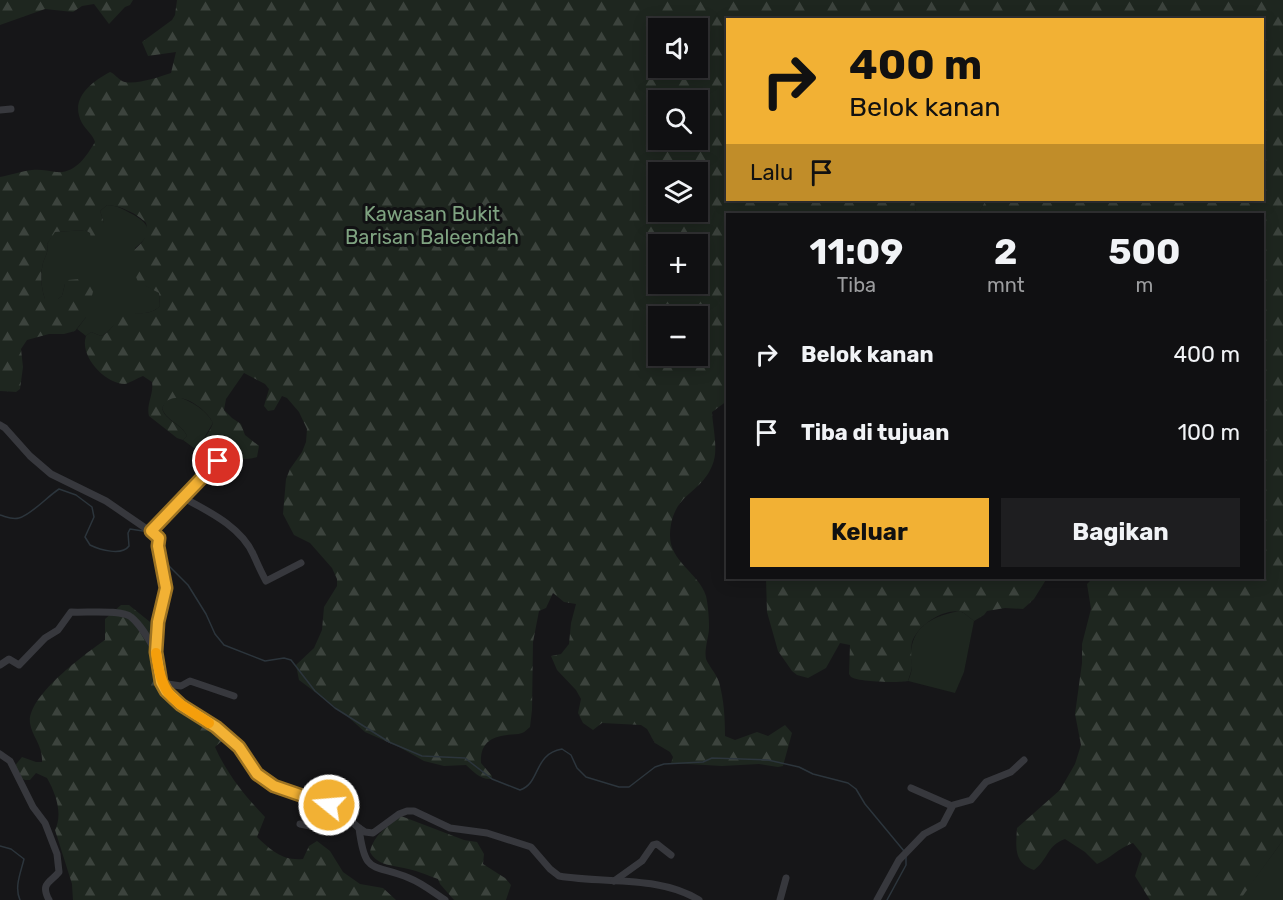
<!DOCTYPE html>
<html lang="id">
<head>
<meta charset="utf-8">
<style>
	body { margin:0; font-family:Rubik,sans-serif; background:#1e1e20; color:#f1f3f6; height:100vh; display:flex; flex-direction:column; font-size:22px; white-space:nowrap }
	* { box-sizing:border-box; margin:0 }
	p { font-size:20px; color:#9c9d9f }
	.icon { flex:none; width:33px; height:33px; fill:none; stroke:currentColor; stroke-width:2; stroke-linecap:round; stroke-linejoin:round }
	.map { position:relative; flex:1; overflow:hidden }
	.panel { position:absolute; left:726px; top:213px; width:538px; height:366px; display:flex; flex-direction:column; background:#101012; border-radius:0px; box-shadow:0 3px 15px #0003,0 0 0 2px #303032 }
	.panel>* { flex:none }
	.banner { position:absolute; left:726px; top:18px; width:538px; height:183px; border-radius:0px; box-shadow:0 3px 15px #0003,0 0 0 2px #303032; background:#f2b134; color:#111; overflow:hidden }
	.tools { position:absolute; left:648px; top:18px; display:grid; gap:12px }
	.tools a { display:grid; place-items:center; width:60px; height:60px; border-radius:0px; background:#101012; box-shadow:0 3px 15px #0003,0 0 0 2px #303032; font-size:30px }
	.pin { position:absolute; display:grid; place-items:center; width:51px; height:51px; color:#fff; margin:-26px; border:3px solid #fff; border-radius:50%; box-shadow:0 2px 6px #0007 }
	.me { position:absolute; width:66px; margin:-33px; rotate:287deg; stroke-linejoin:round; filter:drop-shadow(0 0 4px #0008) }
	.turn { display:flex; align-items:center; gap:21px; height:126px; padding:0 24px; font-size:27px }
	.turn .icon { width:78px; height:78px; stroke-width:2.5 }
	.turn b { display:block; font-size:42px; line-height:51px }
	.then { display:flex; align-items:center; height:57px; padding:0 24px; background:#0003; gap:12px; font-size:22px }
	.eta { display:flex; justify-content:space-evenly; align-items:center; height:102px; text-align:center }
	.eta b { font-size:36px; font-weight:700; line-height:42px }
	.cta { display:flex; gap:12px; margin-top:auto; padding:12px 24px }
	.cta a { flex:1; height:69px; border-radius:0px; background:#f2b134; color:#111; font-size:24px; font-weight:700; line-height:69px; text-align:center }
	.cta a+a { background:#1e1e20; color:#f1f3f6 }
	ul { padding:0; list-style:none }
	li { display:flex; align-items:center; gap:18px; height:78px; padding:0 24px }
	li div { flex:1 }
	li b { display:block; font-size:22px }
	li em { font-style:normal }
	.map>svg:first-child { display:block }
	.green { fill:#1e261f }
	.forest { fill:url(#forest-firs); fill-rule:evenodd }
	.lines { fill:none; stroke-linecap:round; stroke-linejoin:round }
	.stream { stroke:#2c353c; stroke-width:1.5 }
	.street { stroke:#37383d; stroke-width:7 }
	.route-casing { stroke:#9d7322; stroke-width:15 }
	.route { stroke:#f2b134; stroke-width:10 }
	.slow { stroke:#f59e0b; stroke-width:10 }
	.labels { text-anchor:middle; dominant-baseline:central; stroke-width:6; stroke-linejoin:round; paint-order:stroke }
	.park-label { font-size:20px; fill:#7fa381; stroke:#111113 }
</style>
</head>
<body>
<div class="map">
<svg width="1283" height="900" viewBox="0 0 1283 900">
	<defs>
		<pattern id="forest-firs" width="22" height="20" patternUnits="userSpaceOnUse" patternTransform="scale(1.5)"><rect width="22" height="20" fill="#1e261f"/><path d="M5 1l3.5 6h-7zM16 11l3.5 6h-7z" fill="#3c433d"/></pattern>
	</defs>
	<rect width="100%" height="100%" fill="#161618"/>
	<!-- green -->
	<g class="green">
		<path d="M914 200H986L978 214H916Z"/>
		<path d="M107 205C116 205 123 209 130 213 150 223 155 233 135 248L138 281 159 293 160 306C150 316 139 312 128 315 115 318 113 331 101 336L91 332 86 336 77 329 86 317 65 284 62 296 58 299H45C41 288 40 275 43 263 45 256 49 252 47 244L54 232 85 230 90 233 104 223 100 211Z"/>
		<path d="M175 396C188 399 207 410 213 423L201 443 198 451 183 440 187 436C182 424 166 421 162 408L165 402Z"/>
		<path d="M959 611 964 613 974 621 964 672 955 693 908 681C910 676 912 671 912 666 912 661 910 657 911 651 914 624 935 616 959 611Z"/>
		<path d="M1283 840V900H1242L1241 897Z"/>
	</g>
	<!-- forest -->
	<g class="forest">
		<path d="M0 0H133L130 5 125 7 109 24 94 4 82 6 73 12 45 9 0 25Z"/>
		<path d="M177 0H1283V840L1242 897V900H1150L1135 876 1142 854 1133 843C1118 848 1110 859 1097 864L1085 852 1065 839C1047 845 1048 860 1034 870 1013 863 1016 846 1017 828L1060 790 1075 764 1081 745 1075 714 1082 663V644L1091 609 1087 584 1093 578H1263V214H978L986 200H1263V20H728V200H914L916 214H728L727 401 712 412C713 429 719 451 712 466 700 495 672 493 670 534 669 562 699 573 706 596 708 604 709 618 709 627 709 638 704 648 706 659 708 665 716 673 719 682 724 700 725 718 725 736L735 740 757 732 768 736 785 725 792 733 783 766 778 767 759 764 722 766 671 763 673 757 670 752 655 743 647 729 641 725 602 723 593 730 583 723 578 713 581 699 576 690 557 670 551 656 561 654 569 644 571 623 576 604 564 602 553 593 546 608 539 611 533 642 532 710 530 727C527 729 525 732 522 733 517 735 512 734 507 735 489 737 480 745 481 763L492 776V779C480 780 474 772 466 765L444 766 424 761 399 747 365 732 347 716 299 680 296 665 314 648 322 630 324 607 337 586V579L332 568 310 543 294 535 283 514 286 479 290 469 302 452 306 442 307 429 299 412 287 398 282 396 274 410 268 411 264 406 269 389 265 384 244 373 226 399 224 410 232 418 241 424 245 435 259 446 257 457C247 461 236 457 226 462 220 464 220 468 214 471L198 454C199 442 209 435 213 423 206 408 174 384 162 408 165 421 182 424 187 436L183 440 177 438 149 416C146 405 154 394 152 382L143 376C137 378 130 383 125 384 105 384 79 356 86 336L91 332 101 336C112 332 113 321 123 316 135 310 148 318 160 306L159 293 138 282 128 256C137 246 151 239 146 223 138 214 119 205 107 205L100 211 104 223V234L95 243 91 239 90 233 85 230 55 232 47 244C49 252 45 256 43 263 40 275 41 288 45 299H58L62 296 65 284 68 280 91 278 96 281 86 317 75 331 64 334H49L27 340 21 349 23 367 20 389 16 392 0 391V177C10 175 22 171 32 170 41 169 48 171 56 172 75 174 86 157 95 142 93 135 86 130 82 123 69 99 91 82 110 72 115 74 117 78 122 81 133 86 159 77 171 73L176 52 148 56 142 42 172 20 175 15ZM658 28H698V68H658ZM658 100H698V140H658ZM658 172H698V212H658ZM658 244H698V284H658ZM658 316H698V356H658Z"/>
		<path d="M766 578H1047L1034 599 1023 609 1005 608 987 611 984 615 974 621C970 618 966 614 962 612 944 607 917 626 912 642 910 651 912 658 912 666 912 671 909 676 908 681 898 683 859 682 851 677L849 674 850 645 840 643 826 668 808 678 797 675 792 671 778 651 767 612Z"/>
		<path d="M121 605H129L155 626V674L167 698 224 739 215 747C227 774 245 796 265 817L257 837C271 850 282 861 303 859L309 846 317 841 330 851 343 872 360 884 383 888 396 900H73L72 884 55 830C63 814 56 794 47 778L36 773 30 780H25L16 776 13 768 22 757 36 762H42C43 745 32 737 30 723 27 696 85 654 105 640V619Z"/>
		<path d="M401 816 464 840 477 842 484 854 483 864 505 878 511 885 506 900H454L440 884 438 879C427 875 415 870 404 868 390 865 377 865 370 852 374 834 387 827 401 816Z"/>
	</g>
	<g class="lines">
		<!-- stream -->
		<g class="stream">
			<path d="M0 515C7 517 12 520 19 518 31 515 48 496 59 489L76 495 92 507 94 517 85 537 90 545C100 550 122 556 129 546L128 533 130 529 143 531"/>
			<path d="M165 562 188 585 206 614 215 634 224 645 265 661 284 658 291 660 315 691 335 708 389 742 422 756 465 758 492 779 520 790C541 783 533 754 562 749L571 755 577 768 586 777 619 787H629L655 767 664 764 703 762 712 758 768 760 799 767 813 774 848 783 856 789 865 804 904 851"/>
			<path d="M0 846 11 849 24 859C21 872 14 887 20 900"/>
			<path d="M887 900 906 865V855"/>
		</g>
		<!-- street -->
		<g class="street">
			<path d="M0 110 11 109"/>
			<path d="M0 425 5 428 30 456 51 474 106 501 157 536 166 588 158 622 156 652 161 683 166 691 181 705 216 727 239 747 257 774 275 786 329 805 345 816 359 828 365 832 373 833 399 814 407 811H414L450 828 487 833 531 847 550 869 559 876C605 884 659 875 699 900"/>
			<path d="M182 497C208 511 242 527 254 556 258 565 261 572 266 581L301 563"/>
			<path d="M151 531 218 461"/>
			<path d="M0 665 9 659 19 665 45 638 58 630 71 612C85 613 122 609 131 617 142 626 149 640 156 652"/>
			<path d="M161 683 181 686 190 681 234 696"/>
			<path d="M0 754 10 761 33 807 45 823 57 854 59 872C50 883 40 883 49 900"/>
			<path d="M911 788 952 806"/>
			<path d="M300 824 310 826 320 820 321 815 310 799"/>
			<path d="M359 828C365 876 372 863 409 878 422 883 433 892 445 900"/>
			<path d="M614 881 642 861 653 845 657 844 671 855"/>
			<path d="M780 900 786 878"/>
			<path d="M877 900 899 860 924 834 943 824 953 805 971 800 986 782 1011 772 1024 760"/>
		</g>
	</g>
	<g class="lines">
		<defs>
			<path id="route" d="M218 461 151 531 159 538 158 546 166 588 158 622 156 652 161 682 166 691 181 705 216 727 239 747 257 774 274 786 329 805"/>
		</defs>
		<!-- route casing -->
		<use href="#route" class="route-casing"/>
		<!-- route -->
		<use href="#route" class="route"/>
		<!-- slow -->
		<path class="slow" d="M156 653C162 699 173 699 209 723"/>
	</g>
	<g class="labels">
		<!-- park labels -->
		<g class="park-label">
			<text x="432" y="214">Kawasan Bukit<tspan x="432" dy="23">Barisan Baleendah</tspan></text>
		</g>
	</g>
</svg>
<div class="tools">
<a><svg class="icon" aria-label="sound" viewBox="0 0 24 24"><path d="M4 9h4l5-4v14l-5-4H4zM17 9q2 3 0 6"/></svg></a>
<a><svg class="icon" aria-label="search" viewBox="0 0 24 24"><circle cx="10" cy="10" r="6"/><path d="M15 15l6 6"/></svg></a>
<a><svg class="icon" aria-label="layers" viewBox="0 0 24 24"><path d="M12 4l9 5-9 5-9-5zM3 14l9 5 9-5"/></svg></a>
<a>+</a>
<a>−</a>
</div>
<div class="pin" style="left:218px;top:461px;background:#d93025"><svg class="icon" aria-label="arrive" viewBox="0 0 24 24"><path d="M6 21V4h12l-3 4 3 4H6"/></svg></div>
<svg class="me" style="left:329px;top:805px" viewBox="-20 -20 40 40"><circle r="17" fill="#f2b134" stroke="#fff" stroke-width="3"/><path d="M0-11L8 9 0 5-8 9z" fill="#fff"/></svg>
<div class="banner">
<div class="turn"><svg class="icon" aria-label="right" viewBox="0 0 24 24"><path d="M7 20v-9h11M14 6l5 5-5 5"/></svg><div><b>400 m</b>Belok kanan</div></div>
<div class="then">Lalu<svg class="icon" aria-label="arrive" viewBox="0 0 24 24"><path d="M6 21V4h12l-3 4 3 4H6"/></svg></div>
</div>
<section class="panel">
<div class="eta">
<div><b>11:09</b><p>Tiba</p></div>
<div><b>2</b><p>mnt</p></div>
<div><b>500</b><p>m</p></div>
</div>
<ul>
<li><svg class="icon" aria-label="right" viewBox="0 0 24 24"><path d="M7 20v-9h11M14 6l5 5-5 5"/></svg><div><b>Belok kanan</b></div><em>400 m</em></li>
<li><svg class="icon" aria-label="arrive" viewBox="0 0 24 24"><path d="M6 21V4h12l-3 4 3 4H6"/></svg><div><b>Tiba di tujuan</b></div><em>100 m</em></li>
</ul>
<div class="cta"><a>Keluar</a><a>Bagikan</a></div>
</section>
</div>
</body>
</html>
